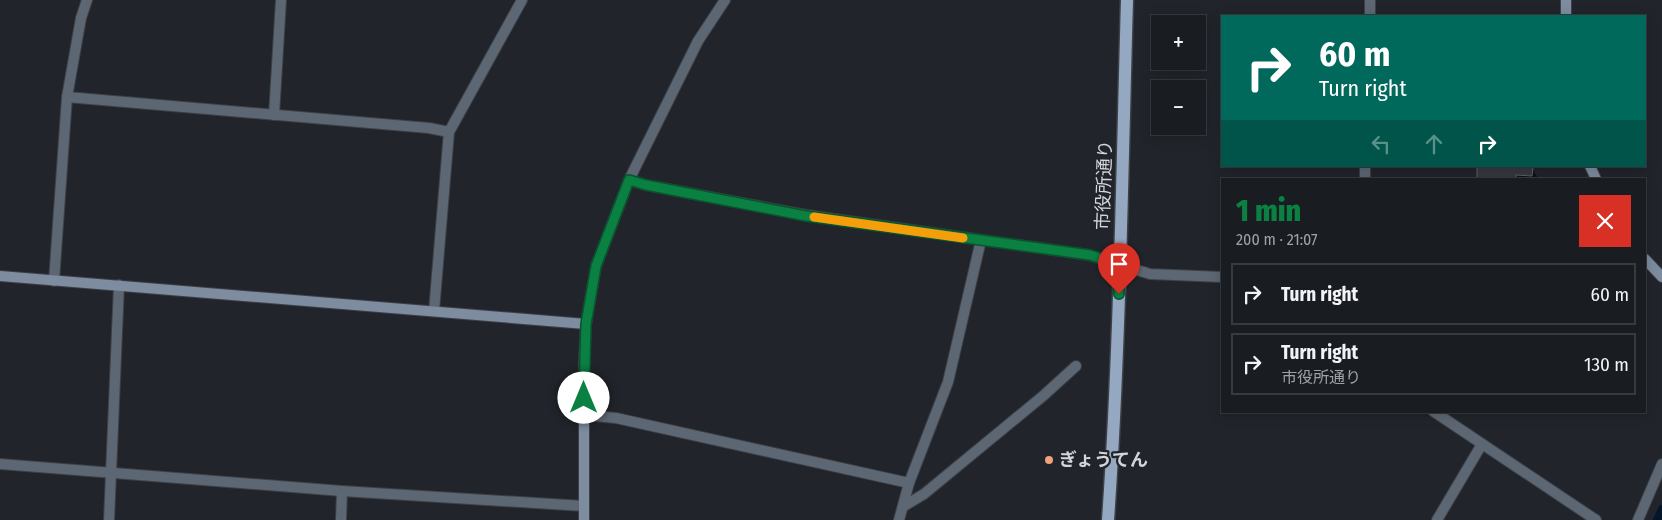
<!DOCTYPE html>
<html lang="en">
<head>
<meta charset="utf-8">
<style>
	body { margin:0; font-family:"Fira Sans Condensed","Noto Sans JP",sans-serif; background:#222529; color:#f1f3f6; height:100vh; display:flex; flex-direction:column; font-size:19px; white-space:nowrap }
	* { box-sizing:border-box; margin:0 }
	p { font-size:16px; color:#9fa1a5 }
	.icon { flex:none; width:28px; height:28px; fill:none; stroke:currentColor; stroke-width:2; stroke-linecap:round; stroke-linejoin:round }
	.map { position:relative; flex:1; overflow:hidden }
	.side { position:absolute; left:1221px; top:178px; width:425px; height:235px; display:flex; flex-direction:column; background:#191c20; border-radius:0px; box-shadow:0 2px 12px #0003,0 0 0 1px #373a3e }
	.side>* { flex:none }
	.guide { position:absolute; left:1221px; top:15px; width:425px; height:152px; border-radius:0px; box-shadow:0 2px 12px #0003,0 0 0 1px #373a3e; background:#00695c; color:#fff; overflow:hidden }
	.fabs { position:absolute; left:1151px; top:15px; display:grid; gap:10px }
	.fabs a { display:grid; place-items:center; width:55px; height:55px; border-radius:0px; background:#191c20; box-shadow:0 2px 12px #0003,0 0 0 1px #373a3e; font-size:25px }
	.pin { position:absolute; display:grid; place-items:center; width:42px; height:42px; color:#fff; margin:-51px -21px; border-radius:50% 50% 50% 0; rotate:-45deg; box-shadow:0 0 5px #0007 }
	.pin .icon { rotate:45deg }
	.me { position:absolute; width:55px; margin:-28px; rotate:0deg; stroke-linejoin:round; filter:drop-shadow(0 0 4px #0008) }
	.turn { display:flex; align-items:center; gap:18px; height:105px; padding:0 15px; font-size:22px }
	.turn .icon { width:65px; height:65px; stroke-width:2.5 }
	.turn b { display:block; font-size:35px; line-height:42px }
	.lanes { display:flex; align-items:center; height:48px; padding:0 15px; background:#0003; justify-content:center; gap:25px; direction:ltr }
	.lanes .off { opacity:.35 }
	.round { display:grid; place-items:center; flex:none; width:52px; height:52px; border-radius:0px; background:#222529 }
	.headline { display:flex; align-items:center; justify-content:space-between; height:85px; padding:0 15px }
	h1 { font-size:30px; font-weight:800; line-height:38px; color:#0b8043 }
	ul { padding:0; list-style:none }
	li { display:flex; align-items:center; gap:15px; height:62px; margin:0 10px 8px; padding:0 5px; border:2px solid #373a3e; border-radius:0px }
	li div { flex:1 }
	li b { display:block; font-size:19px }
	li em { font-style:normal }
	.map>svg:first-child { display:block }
	.shadow { fill:#0007 }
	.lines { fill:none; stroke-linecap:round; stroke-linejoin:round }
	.stream { stroke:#04152a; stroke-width:8 }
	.building { fill:#353940; stroke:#5e646a }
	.lane-casing { stroke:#3d4147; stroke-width:12 }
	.street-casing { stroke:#3d4147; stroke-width:12 }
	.secondary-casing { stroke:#3d4147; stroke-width:12 }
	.primary-casing { stroke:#3d4147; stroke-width:15 }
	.lane { stroke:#5d6773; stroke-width:10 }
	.street { stroke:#5d6773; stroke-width:10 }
	.secondary { stroke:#7d8c9f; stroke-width:10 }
	.primary { stroke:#95a8c1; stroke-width:12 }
	.route-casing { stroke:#07532c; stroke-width:12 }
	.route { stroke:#0b8043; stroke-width:9 }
	.slow { stroke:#f59e0b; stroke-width:9 }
	.poi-dot { fill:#f1a17d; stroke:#21252b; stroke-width:2 }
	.labels { text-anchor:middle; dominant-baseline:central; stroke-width:4.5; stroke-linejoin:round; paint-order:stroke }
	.street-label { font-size:18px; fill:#d2d5d9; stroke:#21252b }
	.poi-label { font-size:18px; font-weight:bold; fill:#d2d5d9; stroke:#21252b; text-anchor:start }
</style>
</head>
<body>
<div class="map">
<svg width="1662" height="520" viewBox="0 0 1662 520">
	<rect width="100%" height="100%" fill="#21252b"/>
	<!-- shadow -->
	<path class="shadow" d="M1479 166H1525V168H1532L1538 178 1478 179Z"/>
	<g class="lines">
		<!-- stream -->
		<path class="stream" d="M1657 520 1662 509"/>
	</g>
	<!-- building -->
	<path class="building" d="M1477 166 1533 167 1532 176 1516 175V179H1477Z"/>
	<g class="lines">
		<defs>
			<path id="lane" d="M904 506 924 494 1043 396 1076 366"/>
			<g id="street">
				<path d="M1370 16V0"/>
				<path d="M67 97 429 128 449 132"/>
				<path d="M274 115 281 0"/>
				<path d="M1365 179V166"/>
				<path d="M629 180 646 185 806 215 1089 255 1150 274 1222 277"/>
				<path d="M54 281 67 97 81 18 87 0"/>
				<path d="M434 311 449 132 522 0"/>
				<path d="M586 324 596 266 629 180 698 41 725 0"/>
				<path d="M1433 411 1596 520"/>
				<path d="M584 415 616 418 909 483"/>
				<path d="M0 464 342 491 584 506"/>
				<path d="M109 520 119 285"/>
				<path d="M341 520 342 491"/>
				<path d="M899 520 909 483 948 382 981 240"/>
				<path d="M1437 520 1482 444"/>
				<path d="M1638 520 1662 464"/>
			</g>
			<g id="secondary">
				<path d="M1566 16V0"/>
				<path d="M1590 166 1596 179"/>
				<path d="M1645 259 1662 277"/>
				<path d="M0 276 586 324 584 363V520"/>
			</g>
			<path id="primary" d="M1108 520C1120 347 1122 173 1127 0"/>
		</defs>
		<!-- lane casing -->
		<use href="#lane" class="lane-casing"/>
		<!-- street casing -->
		<use href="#street" class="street-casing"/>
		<!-- secondary casing -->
		<use href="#secondary" class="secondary-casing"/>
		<!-- primary casing -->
		<use href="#primary" class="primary-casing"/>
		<!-- lane -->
		<use href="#lane" class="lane"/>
		<!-- street -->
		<use href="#street" class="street"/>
		<!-- secondary -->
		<use href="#secondary" class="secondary"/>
		<!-- primary -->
		<use href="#primary" class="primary"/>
	</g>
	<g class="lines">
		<defs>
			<path id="route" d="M584 398 586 324 596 266 629 180 646 185 806 216 1090 255 1119 264V294"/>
		</defs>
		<!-- route casing -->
		<use href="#route" class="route-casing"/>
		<!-- route -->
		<use href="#route" class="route"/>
		<!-- slow -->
		<path class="slow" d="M814 217 963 238"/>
	</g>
	<!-- markers -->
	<circle class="poi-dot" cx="1049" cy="460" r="5"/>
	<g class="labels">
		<!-- street labels -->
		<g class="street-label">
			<text transform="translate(1104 185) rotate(-88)">市役所通り</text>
		</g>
		<!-- poi labels -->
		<g class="poi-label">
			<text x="1059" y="460">ぎょうてん</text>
		</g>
	</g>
</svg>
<div class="fabs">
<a>+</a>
<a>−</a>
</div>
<div class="pin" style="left:1119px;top:294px;background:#d93025"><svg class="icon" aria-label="arrive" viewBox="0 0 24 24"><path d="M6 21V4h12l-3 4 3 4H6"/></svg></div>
<svg class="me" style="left:584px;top:398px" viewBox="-20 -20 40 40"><circle r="19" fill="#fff"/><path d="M0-13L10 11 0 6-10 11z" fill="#0b8043"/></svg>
<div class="guide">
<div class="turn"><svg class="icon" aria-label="right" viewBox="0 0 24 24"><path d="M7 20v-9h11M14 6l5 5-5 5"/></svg><div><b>60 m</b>Turn right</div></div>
<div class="lanes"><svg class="icon off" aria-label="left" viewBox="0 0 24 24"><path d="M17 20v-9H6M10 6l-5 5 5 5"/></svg><svg class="icon off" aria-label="ahead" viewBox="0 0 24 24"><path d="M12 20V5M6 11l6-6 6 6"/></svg><svg class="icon" aria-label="right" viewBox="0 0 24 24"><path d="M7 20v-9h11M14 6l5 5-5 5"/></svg></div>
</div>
<section class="side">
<div class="headline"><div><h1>1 min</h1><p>200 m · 21:07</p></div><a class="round" style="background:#d93025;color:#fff"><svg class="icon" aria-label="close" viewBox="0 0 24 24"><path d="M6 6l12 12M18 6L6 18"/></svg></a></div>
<ul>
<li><svg class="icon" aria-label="right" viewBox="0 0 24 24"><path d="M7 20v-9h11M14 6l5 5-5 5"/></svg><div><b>Turn right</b></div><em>60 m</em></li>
<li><svg class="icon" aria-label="right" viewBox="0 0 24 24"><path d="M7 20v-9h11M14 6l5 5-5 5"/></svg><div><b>Turn right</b><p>市役所通り</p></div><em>130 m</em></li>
</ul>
</section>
</div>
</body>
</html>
